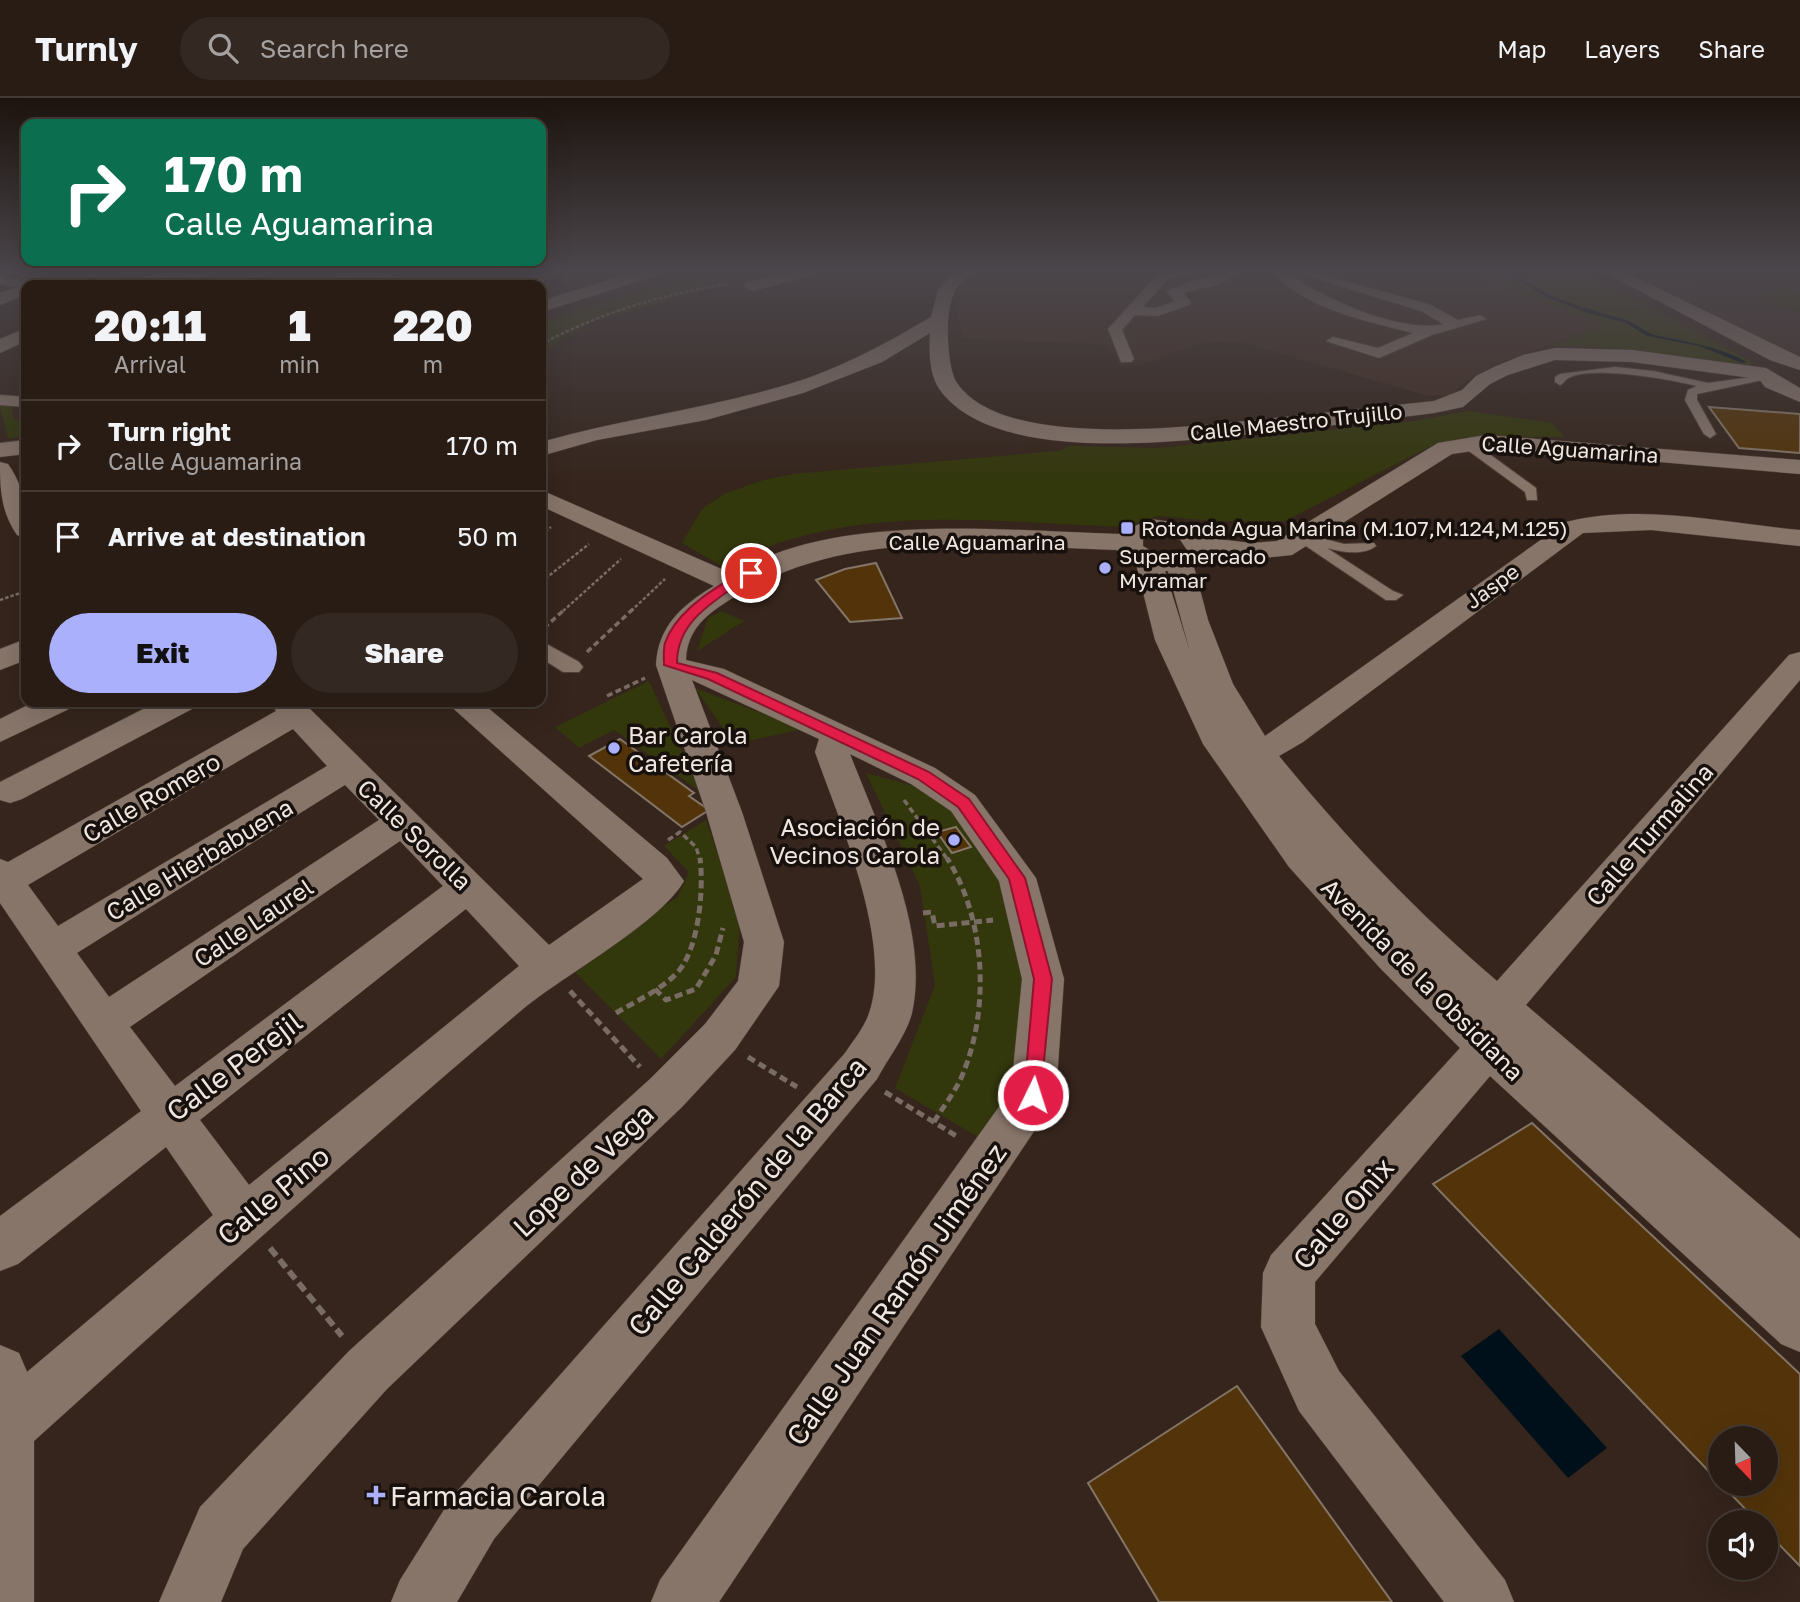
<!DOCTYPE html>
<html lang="en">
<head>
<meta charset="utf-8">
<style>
	body { margin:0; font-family:"Golos Text",sans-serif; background:#342922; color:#f1f3f6; height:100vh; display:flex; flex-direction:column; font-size:26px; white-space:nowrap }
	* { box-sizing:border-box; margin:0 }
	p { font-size:23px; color:#a5a1a0 }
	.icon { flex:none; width:38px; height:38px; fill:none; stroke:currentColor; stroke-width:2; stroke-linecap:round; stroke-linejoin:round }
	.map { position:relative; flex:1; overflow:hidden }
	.side { position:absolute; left:21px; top:182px; width:525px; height:427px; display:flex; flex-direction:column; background:#281c15; border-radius:14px; box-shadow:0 7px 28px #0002,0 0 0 2px #443a34 }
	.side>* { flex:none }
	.banner { position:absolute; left:21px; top:21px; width:525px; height:147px; border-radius:14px; box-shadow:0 7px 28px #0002,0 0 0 2px #443a34; background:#0b6e4f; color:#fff; overflow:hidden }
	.needle { width:46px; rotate:157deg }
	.tools { position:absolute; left:1708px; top:1328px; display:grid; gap:14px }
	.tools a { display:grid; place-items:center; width:70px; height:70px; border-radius:50%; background:#281c15; box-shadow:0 7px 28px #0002,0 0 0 2px #443a34; font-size:35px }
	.pin { position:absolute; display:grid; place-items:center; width:60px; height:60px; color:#fff; margin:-30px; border:4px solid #fff; border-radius:50%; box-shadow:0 2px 7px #0007 }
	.me { position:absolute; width:77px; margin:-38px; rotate:4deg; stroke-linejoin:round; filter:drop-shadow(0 0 5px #0008) }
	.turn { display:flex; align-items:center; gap:24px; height:147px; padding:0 28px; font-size:32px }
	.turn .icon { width:91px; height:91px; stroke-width:2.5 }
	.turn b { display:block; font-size:49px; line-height:60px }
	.eta { display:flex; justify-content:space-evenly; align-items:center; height:119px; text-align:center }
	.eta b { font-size:42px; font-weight:800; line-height:49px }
	.primary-button { display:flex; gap:14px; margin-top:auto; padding:14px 28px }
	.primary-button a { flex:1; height:80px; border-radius:42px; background:#aab0fb; color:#111; font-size:28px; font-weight:800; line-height:80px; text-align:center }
	.primary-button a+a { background:#342922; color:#f1f3f6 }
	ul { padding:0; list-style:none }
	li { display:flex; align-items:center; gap:21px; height:91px; padding:0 28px; border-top:2px solid #443a34 }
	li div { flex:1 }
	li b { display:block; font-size:26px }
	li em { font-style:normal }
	header { display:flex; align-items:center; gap:42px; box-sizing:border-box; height:98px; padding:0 35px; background:#281c15; border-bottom:2px solid #443a34 }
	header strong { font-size:33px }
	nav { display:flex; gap:38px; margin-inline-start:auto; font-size:24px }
	.search { width:490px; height:63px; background:#342922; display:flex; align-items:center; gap:18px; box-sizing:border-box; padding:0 24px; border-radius:38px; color:#a5a1a0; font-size:26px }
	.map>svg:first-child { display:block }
	.built { fill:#412c20 }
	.education { fill:#423029 }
	.green { fill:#33370c }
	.water { fill:#00101a }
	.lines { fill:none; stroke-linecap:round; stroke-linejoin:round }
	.stream { fill:#00101a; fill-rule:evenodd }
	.building { fill:#53340a; stroke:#837567; stroke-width:2 }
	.service-casing { stroke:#4f423a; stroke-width:2 }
	.pedestrian-casing { stroke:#4f423a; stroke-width:2 }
	.minor-casing { stroke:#4f423a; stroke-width:1 }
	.path-far3 { stroke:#796c64; stroke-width:2.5; stroke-dasharray:3.5 2; stroke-linecap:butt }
	.path-far2 { stroke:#796c64; stroke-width:3.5; stroke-dasharray:6 3.5; stroke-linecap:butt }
	.path-far1 { stroke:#796c64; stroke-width:5; stroke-dasharray:8 4.5; stroke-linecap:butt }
	.path { stroke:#796c64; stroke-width:6; stroke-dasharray:10 5; stroke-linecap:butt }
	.service { fill:#87756a; fill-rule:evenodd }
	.pedestrian { fill:#87756a; fill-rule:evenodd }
	.minor { fill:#87756a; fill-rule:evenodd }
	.route { fill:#e11d48; stroke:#92132f; stroke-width:2 }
	.poi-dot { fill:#aab0fb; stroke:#17100c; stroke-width:2.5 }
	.labels { text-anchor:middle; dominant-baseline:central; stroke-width:7; stroke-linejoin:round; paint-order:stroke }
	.far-street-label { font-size:21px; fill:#f0e6e0; stroke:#17100c }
	.far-poi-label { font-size:21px; fill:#f0e6e0; stroke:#17100c; text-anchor:start }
	.poi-label { font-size:24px; fill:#f0e6e0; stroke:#17100c; text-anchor:start }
	.street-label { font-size:24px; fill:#f0e6e0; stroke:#17100c }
	.near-street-label { font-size:28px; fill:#f0e6e0; stroke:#17100c }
	.near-poi-label { font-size:28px; fill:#f0e6e0; stroke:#17100c; text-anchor:start }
</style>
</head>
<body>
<header>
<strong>Turnly</strong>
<div class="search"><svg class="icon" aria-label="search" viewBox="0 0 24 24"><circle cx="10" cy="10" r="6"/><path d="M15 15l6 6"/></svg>Search here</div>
<nav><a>Map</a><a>Layers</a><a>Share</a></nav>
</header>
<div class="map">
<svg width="1800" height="1504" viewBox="0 0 1800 1504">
	<rect width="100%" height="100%" fill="#35251c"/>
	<!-- built -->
	<path class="built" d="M973 173H1456L1607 226 1493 267 1464 285 1451 297 1429 298 1244 245 1213 244 1191 248 1142 267 1120 268 1109 247 962 240 953 188Z"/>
	<!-- education -->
	<path class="education" d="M1685 180 1712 193 1800 189V259L1786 252 1777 253 1641 183Z"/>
	<!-- green -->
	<g class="green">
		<path d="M1456 173H1582L1752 264 1749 267 1686 262 1618 250 1551 248 1606 226Z"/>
		<path d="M722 180 728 186 593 223 541 255V224L663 185Z"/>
		<path d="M1792 190 1800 194V217L1751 193Z"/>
		<path d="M0 308H12L14 321 26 322V337L8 341Z"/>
		<path d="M1468 313 1552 325 1565 339H1467L1435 346 1285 423H1211L1159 418 1123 429C1008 425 887 408 776 446 760 452 744 465 730 473L682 445 702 411 724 396 760 383 793 376 1057 353 1071 348 1159 350 1414 323Z"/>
		<path d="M721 513 744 523 697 553 708 520Z"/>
		<path d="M649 583 701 694 614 632 579 650 555 629Z"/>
		<path d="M695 590 803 631 734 646Z"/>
		<path d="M866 675 911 687 954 711 1002 781 1029 886 1018 989 983 1042 895 990 935 887 920 788Z"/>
		<path d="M706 722 740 822 736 879 661 961 569 868 678 799 689 774 664 748Z"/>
	</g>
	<!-- water -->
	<path class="water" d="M1499 1231 1607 1350 1568 1380 1461 1258Z"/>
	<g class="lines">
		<!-- stream -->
		<path class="stream" d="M1510 173H1514C1544 202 1588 210 1626 222 1636 225 1644 234 1655 237 1686 244 1718 248 1747 264L1742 265 1699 248 1647 238 1626 225 1584 214 1545 198 1520 184Z"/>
	</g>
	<!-- building -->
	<g class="building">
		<path d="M14 173H53L35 179 10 174Z"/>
		<path d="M53 173H85L111 187 32 185 0 179 10 174 35 179Z"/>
		<path d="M104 173H121L131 177 148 173 172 174 124 187H111L91 176Z"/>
		<path d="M218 173H276L221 187H206L190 180Z"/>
		<path d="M1709 309 1800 316V355L1739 350Z"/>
		<path d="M876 465 902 520 850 524 816 482 845 471Z"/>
		<path d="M620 641 694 695 689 698 709 712 682 729 589 658Z"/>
		<path d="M956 729 971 749 952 755 937 734Z"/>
		<path d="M1532 1025 1800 1276V1468L1766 1433V1424H1758L1721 1386H1766V1340H1720V1385L1433 1086Z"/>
		<path d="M1237 1288 1392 1504H1159L1088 1385Z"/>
	</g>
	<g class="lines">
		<defs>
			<g id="service">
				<path d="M1615 269 1653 273 1708 285 1767 277 1772 280 1697 296V302L1716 336 1710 340 1704 336 1685 302 1688 292 1697 288C1673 282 1587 266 1567 281 1564 283 1563 286 1560 287L1555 284V279L1560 276Z"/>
				<path d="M1462 342H1470L1536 390 1537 402H1527L1525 394 1462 348Z"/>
				<path d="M1302 435 1344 446 1374 445 1376 448C1363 458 1342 454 1327 450L1393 493 1403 497 1396 502H1386L1297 442 1295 439Z"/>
			</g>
			<g id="pedestrian">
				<path d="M1172 173H1207L1168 181 1143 209 1156 210 1175 203 1167 194C1175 187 1227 173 1234 173L1235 177 1220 186 1183 195 1191 204 1189 207 1158 218 1135 217 1122 232 1134 261 1131 264H1121L1108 231 1159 175Z"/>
				<path d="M1271 173C1290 173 1302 185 1319 194 1350 211 1409 234 1443 226L1421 213 1291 173H1311L1431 207 1458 222 1480 217 1487 221 1432 237 1379 260 1326 243 1333 239 1378 250 1413 235C1366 223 1305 211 1271 173Z"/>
				<path d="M0 178 31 184 33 187H26V191L0 186Z"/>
				<path d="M0 297 26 299V309L0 307Z"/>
				<path d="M541 543 579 564 583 569 579 574H563L541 560Z"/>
			</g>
			<g id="minor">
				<path d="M170 173H198L196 177 154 187H125L128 183Z"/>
				<path d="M350 173H376L411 183 414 187H387L364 180 343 187H318Z"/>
				<path d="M543 173H568L534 187H508L511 183Z"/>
				<path d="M636 173H661L659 177 541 214V203Z"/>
				<path d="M789 173H816L814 177 752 193 743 188 746 184Z"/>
				<path d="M955 173H973C969 179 963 182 958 188 946 204 947 235 949 255 950 264 952 278 957 285 1005 355 1202 327 1275 320 1328 314 1381 309 1434 303L1462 292 1476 278 1494 269 1523 257 1555 250 1632 252 1766 270 1800 290V304L1765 289 1759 281 1632 264 1555 262 1508 277 1490 286 1463 309 1434 315C1381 322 1329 328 1276 333 1191 342 997 370 940 292 929 277 929 253 930 235L882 264 803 295 706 322 597 342 541 358V344C622 321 705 311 786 287 838 272 885 246 931 219L938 192Z"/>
				<path d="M1602 173H1623L1800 259V272L1770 262Z"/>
				<path d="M19 188 26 191 25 197 0 207V195Z"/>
				<path d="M26 230V243L0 255V241Z"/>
				<path d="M1486 337 1800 362V376L1518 352 1486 351 1452 356 1292 457 1251 461 1212 456 1194 469 1208 522 1233 586 1265 638 1566 424C1641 405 1724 425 1800 432V448L1651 432 1583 435 1303 644 1279 658C1346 740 1416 814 1497 883L1789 557 1800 554V582L1526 907 1800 1141V1254L1781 1246 1490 978 1315 1184V1226L1339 1273 1505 1482 1514 1504H1444L1299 1313 1261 1229 1263 1175 1271 1157 1460 950 1380 870 1289 769 1203 646 1155 542 1136 466 1117 452C987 448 847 427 731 501 707 516 687 531 686 562L724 571 935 670 975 697 1036 780 1064 881 1056 997 1049 1011 719 1504H651L660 1482 1011 992 1022 881 999 783 951 713 911 686 850 656C879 732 930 832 912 915 906 938 888 960 877 981L494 1441 457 1504H391L400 1482 452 1399 845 955C853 943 863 931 868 918 895 848 839 722 815 654L819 641 692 582 742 714 784 844 779 888 735 952 682 1009 387 1291 243 1451 221 1504H159L200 1409 349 1253 650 981 705 926 738 883 744 844 706 714 656 567C658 528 682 507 714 488L541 408V392L733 476C834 413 1004 433 1118 436L1150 421 1187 426 1209 440 1251 445 1277 443 1438 345ZM1154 437 1179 440 1187 452C1173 461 1157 457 1143 448V442ZM1165 473H1168L1190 554Z"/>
				<path d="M26 342V356L0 359V345Z"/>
				<path d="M0 364 8 366C25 390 26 412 26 440L17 437C1 414 0 391 0 364Z"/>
				<path d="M26 541V562L0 572V551Z"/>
				<path d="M34 604H74L69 611 0 644V621Z"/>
				<path d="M157 604H197L192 611 22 701 10 705 0 702V684Z"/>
				<path d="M270 604H303L549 847 643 781 446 604H481L667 760 684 783C660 825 564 877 523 911 357 1051 196 1197 34 1343V1504H0V1247L19 1255 27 1274 213 1117 166 1049 18 1166 0 1173V1118L141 1013 0 805V761L8 764 276 613ZM293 631 327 668 58 828 28 787ZM345 687 379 722 109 899 77 855ZM400 743 443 788 175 988 130 929ZM466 811 519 868 249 1087 200 1022Z"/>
			</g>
		</defs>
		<!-- service casing -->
		<use href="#service" class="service-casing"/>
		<!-- pedestrian casing -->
		<use href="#pedestrian" class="pedestrian-casing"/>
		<!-- minor casing -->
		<use href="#minor" class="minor-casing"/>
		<!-- path-far3 -->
		<g class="path-far3">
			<path d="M541 246C606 213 656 198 728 186"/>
			<path d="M541 437 551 429"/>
			<path d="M541 484 589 446"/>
			<path d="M0 502 26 493"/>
			<path d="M563 513 621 461"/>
			<path d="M631 513 665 481"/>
		</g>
		<!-- path-far2 -->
		<g class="path-far2">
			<path d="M544 530 565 511"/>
			<path d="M587 554 633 511"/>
			<path d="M607 598 645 580"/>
			<path d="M904 702 948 762"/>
			<path d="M668 742 680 734 696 749 700 762"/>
		</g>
		<!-- path-far1 -->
		<g class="path-far1">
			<path d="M923 815 932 814 935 828 993 822"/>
			<path d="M655 891 666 902 696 891 716 857 723 830"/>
			<path d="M570 893 640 969"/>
			<path d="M616 915C636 903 659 893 676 876 699 853 704 791 700 760"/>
			<path d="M748 959 797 989"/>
			<path d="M885 994 958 1039"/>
			<path d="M934 1024C944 1007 957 992 964 973 990 907 985 820 947 760"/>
		</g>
		<!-- path -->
		<path class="path" d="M270 1150 342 1238"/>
		<!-- service -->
		<use href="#service" class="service"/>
		<!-- pedestrian -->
		<use href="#pedestrian" class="pedestrian"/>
		<!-- minor -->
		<use href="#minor" class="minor"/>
	</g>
	<!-- sky -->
	<linearGradient id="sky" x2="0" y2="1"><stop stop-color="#1d140f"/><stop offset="0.45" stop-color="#4b464b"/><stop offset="1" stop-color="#4b464b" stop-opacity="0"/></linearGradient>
	<rect width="1800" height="384" fill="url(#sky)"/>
	<!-- route -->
	<path class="route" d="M747 472 757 475C750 481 741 484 734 489 705 509 677 528 677 565L717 575 929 674 969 701 1025 780 1052 881 1040 1003 1033 1005 1026 1003 1024 997 1034 881 1009 781 958 709 918 681 708 581 664 567C664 560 663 552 665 545 676 512 718 487 747 472Z"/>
	<!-- markers -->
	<g class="poi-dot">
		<rect x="1120" y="423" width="14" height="14" rx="3.5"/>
		<circle cx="1105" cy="470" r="7"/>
		<circle cx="614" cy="650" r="7"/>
		<circle cx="954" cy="742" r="7"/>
		<path d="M372.5 1386.5h7v7h7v7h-7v7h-7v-7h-7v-7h7z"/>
	</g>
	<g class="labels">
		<!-- far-street labels -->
		<g class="far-street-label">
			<text transform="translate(1296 324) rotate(-6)">Calle Maestro Trujillo</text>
			<text transform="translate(1570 351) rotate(4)">Calle Aguamarina</text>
			<text x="977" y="444">Calle Aguamarina</text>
			<text transform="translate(1492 488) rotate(-36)">Jaspe</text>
		</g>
		<!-- far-poi labels -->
		<g class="far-poi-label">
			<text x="1141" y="430">Rotonda Agua Marina (M.107,M.124,M.125)</text>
			<text x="1119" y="458">Supermercado<tspan x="1119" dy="24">Myramar</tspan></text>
		</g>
		<!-- poi labels -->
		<g class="poi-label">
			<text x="628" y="636">Bar Carola<tspan x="628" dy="28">Cafetería</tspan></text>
			<text x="940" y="728" text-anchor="end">Asociación de<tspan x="940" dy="28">Vecinos Carola</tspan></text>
		</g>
		<!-- street labels -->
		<g class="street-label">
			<text transform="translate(151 699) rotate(-30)">Calle Romero</text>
			<text transform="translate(415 736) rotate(44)">Calle Sorolla</text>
			<text transform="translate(1649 736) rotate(-49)">Calle Turmalina</text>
			<text transform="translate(199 761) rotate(-31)">Calle Hierbabuena</text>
			<text transform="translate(253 824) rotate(-34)">Calle Laurel</text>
			<text transform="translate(1423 881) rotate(45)">Avenida de la Obsidiana</text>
		</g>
		<!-- near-street labels -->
		<g class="near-street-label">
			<text transform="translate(234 968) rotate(-37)">Calle Perejil</text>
			<text transform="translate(583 1072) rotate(-43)">Lope de Vega</text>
			<text transform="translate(273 1097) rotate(-40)">Calle Pino</text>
			<text transform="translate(747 1098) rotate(-50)">Calle Calderón de la Barca</text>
			<text transform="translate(1343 1115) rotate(-49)">Calle Onix</text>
			<text transform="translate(896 1196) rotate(-55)">Calle Juan Ramón Jiménez</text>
		</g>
		<!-- near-poi labels -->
		<g class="near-poi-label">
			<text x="390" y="1397">Farmacia Carola</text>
		</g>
	</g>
</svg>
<div class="tools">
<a><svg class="needle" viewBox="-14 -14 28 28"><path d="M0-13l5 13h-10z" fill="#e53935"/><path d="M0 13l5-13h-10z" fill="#a5a1a0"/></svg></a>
<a><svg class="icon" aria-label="sound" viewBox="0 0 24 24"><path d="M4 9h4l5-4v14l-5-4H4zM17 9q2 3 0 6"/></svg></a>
</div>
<div class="pin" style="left:751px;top:475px;background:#d93025"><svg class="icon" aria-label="arrive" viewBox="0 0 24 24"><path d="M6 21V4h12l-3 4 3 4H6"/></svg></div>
<svg class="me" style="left:1033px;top:997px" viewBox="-20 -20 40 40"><circle r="17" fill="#e11d48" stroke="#fff" stroke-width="3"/><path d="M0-11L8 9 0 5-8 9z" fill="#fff"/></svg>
<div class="banner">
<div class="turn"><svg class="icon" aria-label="right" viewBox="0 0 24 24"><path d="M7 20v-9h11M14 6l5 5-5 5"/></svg><div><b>170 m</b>Calle Aguamarina</div></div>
</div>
<section class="side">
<div class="eta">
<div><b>20:11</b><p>Arrival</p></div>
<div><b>1</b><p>min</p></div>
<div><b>220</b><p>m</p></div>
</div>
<ul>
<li><svg class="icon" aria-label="right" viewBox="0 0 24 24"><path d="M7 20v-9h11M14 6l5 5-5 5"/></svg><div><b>Turn right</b><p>Calle Aguamarina</p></div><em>170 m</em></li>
<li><svg class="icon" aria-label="arrive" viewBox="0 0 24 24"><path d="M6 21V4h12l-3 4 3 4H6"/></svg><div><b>Arrive at destination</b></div><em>50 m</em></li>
</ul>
<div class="primary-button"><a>Exit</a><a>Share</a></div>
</section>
</div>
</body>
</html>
